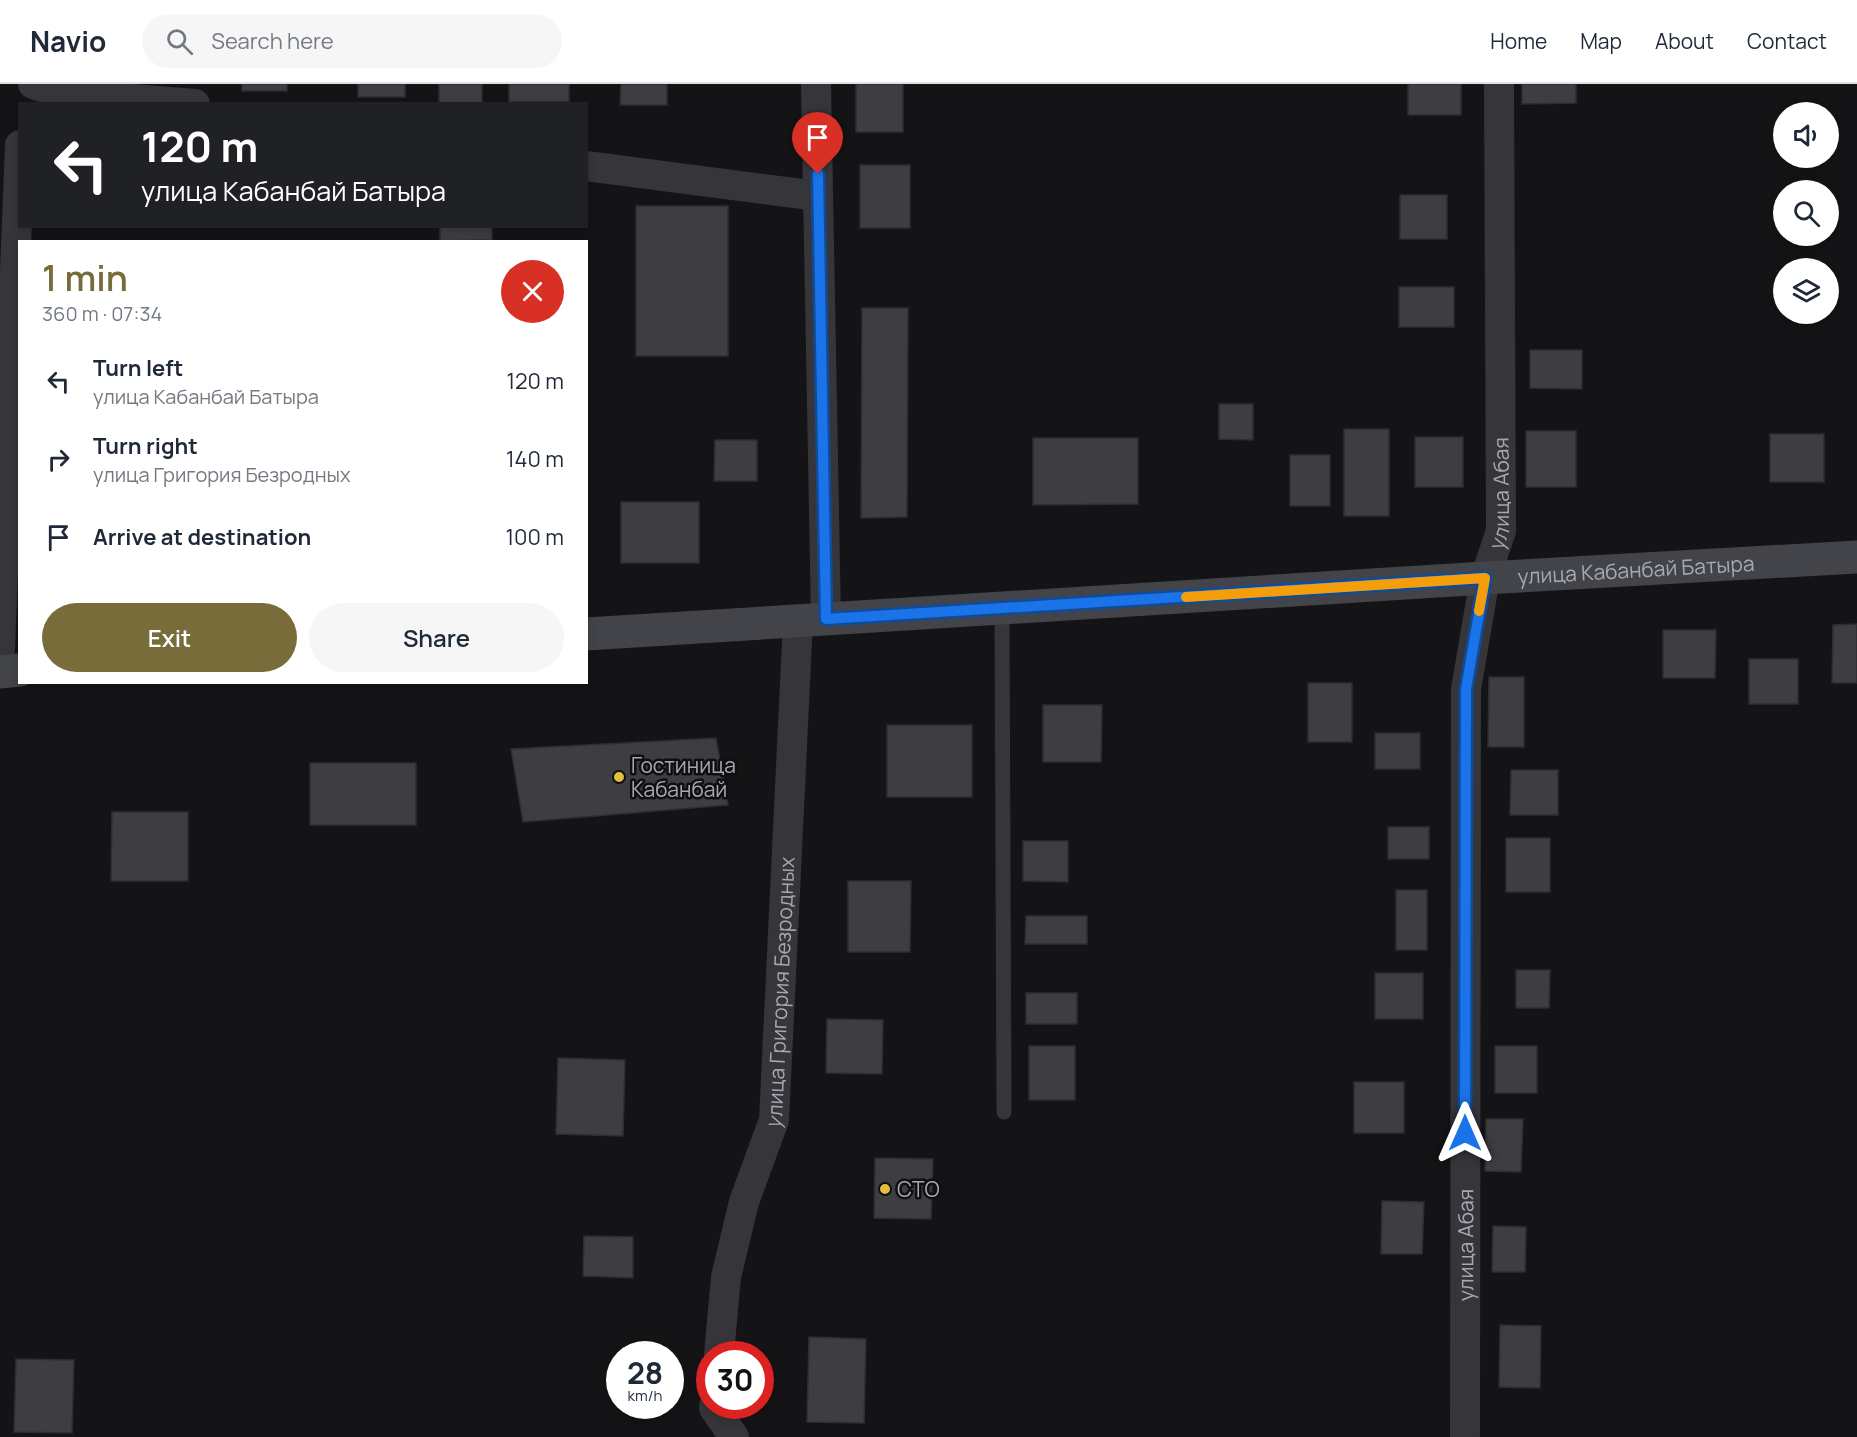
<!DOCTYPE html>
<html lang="en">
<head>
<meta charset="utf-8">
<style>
	body { margin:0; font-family:Manrope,sans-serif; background:#f6f6f7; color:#1f2937; height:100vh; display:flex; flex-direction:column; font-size:22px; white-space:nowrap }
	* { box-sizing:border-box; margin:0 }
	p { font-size:20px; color:#747a83 }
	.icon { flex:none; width:33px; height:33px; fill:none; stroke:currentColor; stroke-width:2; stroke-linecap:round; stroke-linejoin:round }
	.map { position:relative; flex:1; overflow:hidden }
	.sheet { position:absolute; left:18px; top:156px; width:570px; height:444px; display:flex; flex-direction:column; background:#fff; border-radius:0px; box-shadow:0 3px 9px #0003 }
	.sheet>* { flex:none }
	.hud { position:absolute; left:18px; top:18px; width:570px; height:126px; border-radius:0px; box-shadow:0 3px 9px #0003; background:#202124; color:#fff; overflow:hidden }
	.fabs { position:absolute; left:1773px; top:18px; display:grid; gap:12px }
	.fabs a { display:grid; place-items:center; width:66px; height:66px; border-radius:50%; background:#fff; box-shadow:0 3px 9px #0003; font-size:30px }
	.speed { position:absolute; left:606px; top:1257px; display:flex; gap:12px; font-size:30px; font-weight:700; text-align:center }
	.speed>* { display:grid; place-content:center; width:78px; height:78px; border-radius:50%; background:#fff; box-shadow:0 3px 9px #0003; line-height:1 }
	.speed small { font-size:15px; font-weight:400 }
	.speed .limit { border:9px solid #d22; background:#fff; color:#111 }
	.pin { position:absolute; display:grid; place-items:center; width:51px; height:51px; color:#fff; margin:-62px -26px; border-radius:50% 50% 50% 0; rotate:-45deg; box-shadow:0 0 6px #0007 }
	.pin .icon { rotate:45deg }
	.me { position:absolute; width:66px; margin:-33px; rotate:0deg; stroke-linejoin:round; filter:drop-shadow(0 0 4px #0008) }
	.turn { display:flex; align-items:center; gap:21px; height:126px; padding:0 24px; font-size:27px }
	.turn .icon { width:78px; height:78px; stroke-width:2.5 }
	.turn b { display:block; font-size:42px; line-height:51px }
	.round { display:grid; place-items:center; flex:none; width:63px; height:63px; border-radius:32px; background:#f6f6f7 }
	.head { display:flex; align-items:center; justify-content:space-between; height:102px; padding:0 24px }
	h1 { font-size:36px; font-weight:600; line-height:45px; color:#776c3a }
	.action { display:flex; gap:12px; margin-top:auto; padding:12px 24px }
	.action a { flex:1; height:69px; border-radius:36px; background:#776c3a; color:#fff; font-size:24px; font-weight:600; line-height:69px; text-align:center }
	.action a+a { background:#f6f6f7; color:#1f2937 }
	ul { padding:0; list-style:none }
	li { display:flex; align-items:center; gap:18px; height:78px; padding:0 24px }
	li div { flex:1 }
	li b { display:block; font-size:22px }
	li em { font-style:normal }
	header { display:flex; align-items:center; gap:36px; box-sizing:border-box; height:84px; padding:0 30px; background:#fff; border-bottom:2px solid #e0e1e3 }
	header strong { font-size:28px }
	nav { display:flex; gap:33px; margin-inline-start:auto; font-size:21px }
	.search { width:420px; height:54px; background:#f6f6f7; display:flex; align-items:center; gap:15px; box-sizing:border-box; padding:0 21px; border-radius:33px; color:#747a83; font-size:22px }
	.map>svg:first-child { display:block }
	.building { fill:#3e3e42; stroke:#2e2e31; stroke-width:1.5 }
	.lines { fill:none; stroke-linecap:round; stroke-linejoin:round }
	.lane { stroke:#35353a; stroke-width:15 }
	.street { stroke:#35353a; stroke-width:30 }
	.secondary { stroke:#434449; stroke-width:33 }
	.route-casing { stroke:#114b97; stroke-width:15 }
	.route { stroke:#1a73e8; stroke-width:10 }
	.slow { stroke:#f59e0b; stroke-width:10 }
	.poi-dot { fill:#e3bf3e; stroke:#0f0e10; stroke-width:2 }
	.labels { text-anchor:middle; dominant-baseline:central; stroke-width:5; stroke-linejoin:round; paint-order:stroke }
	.street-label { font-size:21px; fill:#a6a9b4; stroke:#0f0e10 }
	.poi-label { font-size:21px; fill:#a6a9b4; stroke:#0f0e10; text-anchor:start }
</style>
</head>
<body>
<header>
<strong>Navio</strong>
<div class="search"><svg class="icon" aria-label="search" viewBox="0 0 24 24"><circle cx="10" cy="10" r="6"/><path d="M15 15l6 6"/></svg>Search here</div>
<nav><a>Home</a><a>Map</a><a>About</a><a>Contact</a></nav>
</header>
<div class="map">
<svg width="1857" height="1353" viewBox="0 0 1857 1353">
	<rect width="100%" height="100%" fill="#141315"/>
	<!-- building -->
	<g class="building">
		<rect x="242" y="0" width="45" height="7"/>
		<rect x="358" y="0" width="47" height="13"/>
		<rect x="439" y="0" width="43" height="20"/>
		<rect x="509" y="0" width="60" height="18"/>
		<path d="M621 0H667V21H620Z"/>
		<rect x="856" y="0" width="47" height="48"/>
		<rect x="1408" y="0" width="53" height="31"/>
		<path d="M1522 0H1576V19L1522 20Z"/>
		<rect x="860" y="81" width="50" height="63"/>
		<rect x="1400" y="111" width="47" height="44"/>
		<rect x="636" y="122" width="92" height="150"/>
		<path d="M440 142H492V156L440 157Z"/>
		<rect x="1399" y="203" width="55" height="40"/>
		<path d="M862 224H908L907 433 861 434Z"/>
		<path d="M1530 266H1582V305L1530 304Z"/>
		<path d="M1219 320H1253V356L1219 355Z"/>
		<rect x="1344" y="345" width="45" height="87"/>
		<rect x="1526" y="347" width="50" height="56"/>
		<rect x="1770" y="350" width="54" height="48"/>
		<rect x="1415" y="353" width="48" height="50"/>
		<path d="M1033 354H1138V420L1033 421Z"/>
		<path d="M715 356H757V397H714Z"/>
		<rect x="1290" y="371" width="40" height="51"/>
		<rect x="621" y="418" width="78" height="61"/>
		<path d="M1857 540V599H1832L1833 541Z"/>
		<path d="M1663 546H1716L1715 594H1663Z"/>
		<rect x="1749" y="575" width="49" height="45"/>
		<path d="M1489 593H1524V663H1488Z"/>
		<rect x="1308" y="599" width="44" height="59"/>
		<path d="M1043 621H1102L1101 678H1043Z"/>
		<rect x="887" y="641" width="85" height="72"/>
		<rect x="1375" y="649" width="45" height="36"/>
		<path d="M716 654 728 721 523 738 511 665Z"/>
		<rect x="310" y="679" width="106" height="62"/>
		<path d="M1511 686H1558V731H1510Z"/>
		<path d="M112 728H188V797H111Z"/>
		<rect x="1388" y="743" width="41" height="32"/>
		<rect x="1506" y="754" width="44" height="54"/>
		<path d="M1023 757H1068V798L1023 797Z"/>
		<path d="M848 797H911L910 868H848Z"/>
		<rect x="1396" y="806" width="31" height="60"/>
		<path d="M1026 832H1087V860H1025Z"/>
		<path d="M1516 886H1550L1549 924H1516Z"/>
		<rect x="1375" y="889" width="48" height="46"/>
		<rect x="1026" y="909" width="51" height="31"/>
		<path d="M827 935 883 936 882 990 826 989Z"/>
		<rect x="1029" y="962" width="46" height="54"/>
		<rect x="1495" y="962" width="42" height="47"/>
		<path d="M558 974 625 976 623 1052 556 1050Z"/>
		<rect x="1354" y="998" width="50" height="51"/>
		<path d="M1486 1035H1523L1521 1088 1485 1087Z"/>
		<path d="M875 1074 933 1075 931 1135 874 1134Z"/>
		<path d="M1382 1117 1424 1118 1422 1170H1381Z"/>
		<path d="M1493 1142 1526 1143 1525 1188H1492Z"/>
		<path d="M584 1152 633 1153V1194L583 1192Z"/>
		<path d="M1500 1241 1541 1242 1540 1304 1499 1303Z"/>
		<path d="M809 1253 866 1255 864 1339 807 1338Z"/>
		<path d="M16 1275 74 1276 72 1349 14 1348Z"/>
	</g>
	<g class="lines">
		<!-- lane -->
		<path class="lane" d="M1002 524 1004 1028"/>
		<!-- street -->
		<g class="street">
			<path d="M33 0 59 9 195 20"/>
			<path d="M816 0 826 535"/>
			<path d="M586 82 818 112"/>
			<path d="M0 566 20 61"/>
			<path id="s1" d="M719 1270 726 1193 744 1118 774 1036 798 537"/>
			<path d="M714 1322V1324L734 1353"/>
			<path id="s2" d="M1465 1353 1466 605 1485 494 1501 447 1499 0"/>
		</g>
		<!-- secondary -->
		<g class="secondary">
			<path id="s3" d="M586 550 1485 494 1857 473"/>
			<path d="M0 588 20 586"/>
		</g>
	</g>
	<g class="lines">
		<defs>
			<path id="route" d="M818 90 826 535 1485 494 1466 605 1465 1049"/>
		</defs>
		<!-- route casing -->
		<use href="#route" class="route-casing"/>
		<!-- route -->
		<use href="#route" class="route"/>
		<!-- slow -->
		<path class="slow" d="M1186 513 1485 494 1479 527"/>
	</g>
	<!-- markers -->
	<g class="poi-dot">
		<circle cx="619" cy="693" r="6"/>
		<circle cx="885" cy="1105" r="6"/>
	</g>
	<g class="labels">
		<!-- street labels -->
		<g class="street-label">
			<text stroke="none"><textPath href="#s2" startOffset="948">улица Абая</textPath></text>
			<text stroke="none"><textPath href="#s3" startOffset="1052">улица Кабанбай Батыра</textPath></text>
			<text stroke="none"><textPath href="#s1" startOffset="370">улица Григория Безродных</textPath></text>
			<text stroke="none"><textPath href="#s2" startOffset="192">улица Абая</textPath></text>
		</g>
		<!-- poi labels -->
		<g class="poi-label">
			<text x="631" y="681">Гостиница<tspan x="631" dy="24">Кабанбай</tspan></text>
			<text x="897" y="1105">СТО</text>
		</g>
	</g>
</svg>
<div class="fabs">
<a><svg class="icon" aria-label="sound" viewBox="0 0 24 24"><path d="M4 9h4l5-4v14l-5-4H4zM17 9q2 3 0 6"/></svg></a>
<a><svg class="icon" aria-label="search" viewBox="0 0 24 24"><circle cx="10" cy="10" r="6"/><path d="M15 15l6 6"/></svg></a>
<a><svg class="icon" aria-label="layers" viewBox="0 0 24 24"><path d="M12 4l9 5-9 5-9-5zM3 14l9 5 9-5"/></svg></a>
</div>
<div class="speed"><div>28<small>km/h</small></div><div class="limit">30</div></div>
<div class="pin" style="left:818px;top:90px;background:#d93025"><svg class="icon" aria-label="arrive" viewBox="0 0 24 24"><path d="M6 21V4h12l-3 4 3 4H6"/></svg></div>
<svg class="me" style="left:1465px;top:1049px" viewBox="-20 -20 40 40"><path d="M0-17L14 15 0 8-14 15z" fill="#1a73e8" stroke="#fff" stroke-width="4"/></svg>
<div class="hud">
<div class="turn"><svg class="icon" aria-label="left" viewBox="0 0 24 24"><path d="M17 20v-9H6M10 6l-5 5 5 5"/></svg><div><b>120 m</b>улица Кабанбай Батыра</div></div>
</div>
<section class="sheet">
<div class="head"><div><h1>1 min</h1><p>360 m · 07:34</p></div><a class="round" style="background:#d93025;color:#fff"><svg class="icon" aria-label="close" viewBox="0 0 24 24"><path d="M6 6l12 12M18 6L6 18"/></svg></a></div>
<ul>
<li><svg class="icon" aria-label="left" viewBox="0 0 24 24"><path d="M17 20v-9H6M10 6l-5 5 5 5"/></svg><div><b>Turn left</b><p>улица Кабанбай Батыра</p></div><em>120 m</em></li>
<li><svg class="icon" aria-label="right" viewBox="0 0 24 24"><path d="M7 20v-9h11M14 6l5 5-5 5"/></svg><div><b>Turn right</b><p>улица Григория Безродных</p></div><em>140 m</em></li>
<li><svg class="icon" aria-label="arrive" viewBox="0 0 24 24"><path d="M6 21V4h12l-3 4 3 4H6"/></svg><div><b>Arrive at destination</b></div><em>100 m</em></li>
</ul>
<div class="action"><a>Exit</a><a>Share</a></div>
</section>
</div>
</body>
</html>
